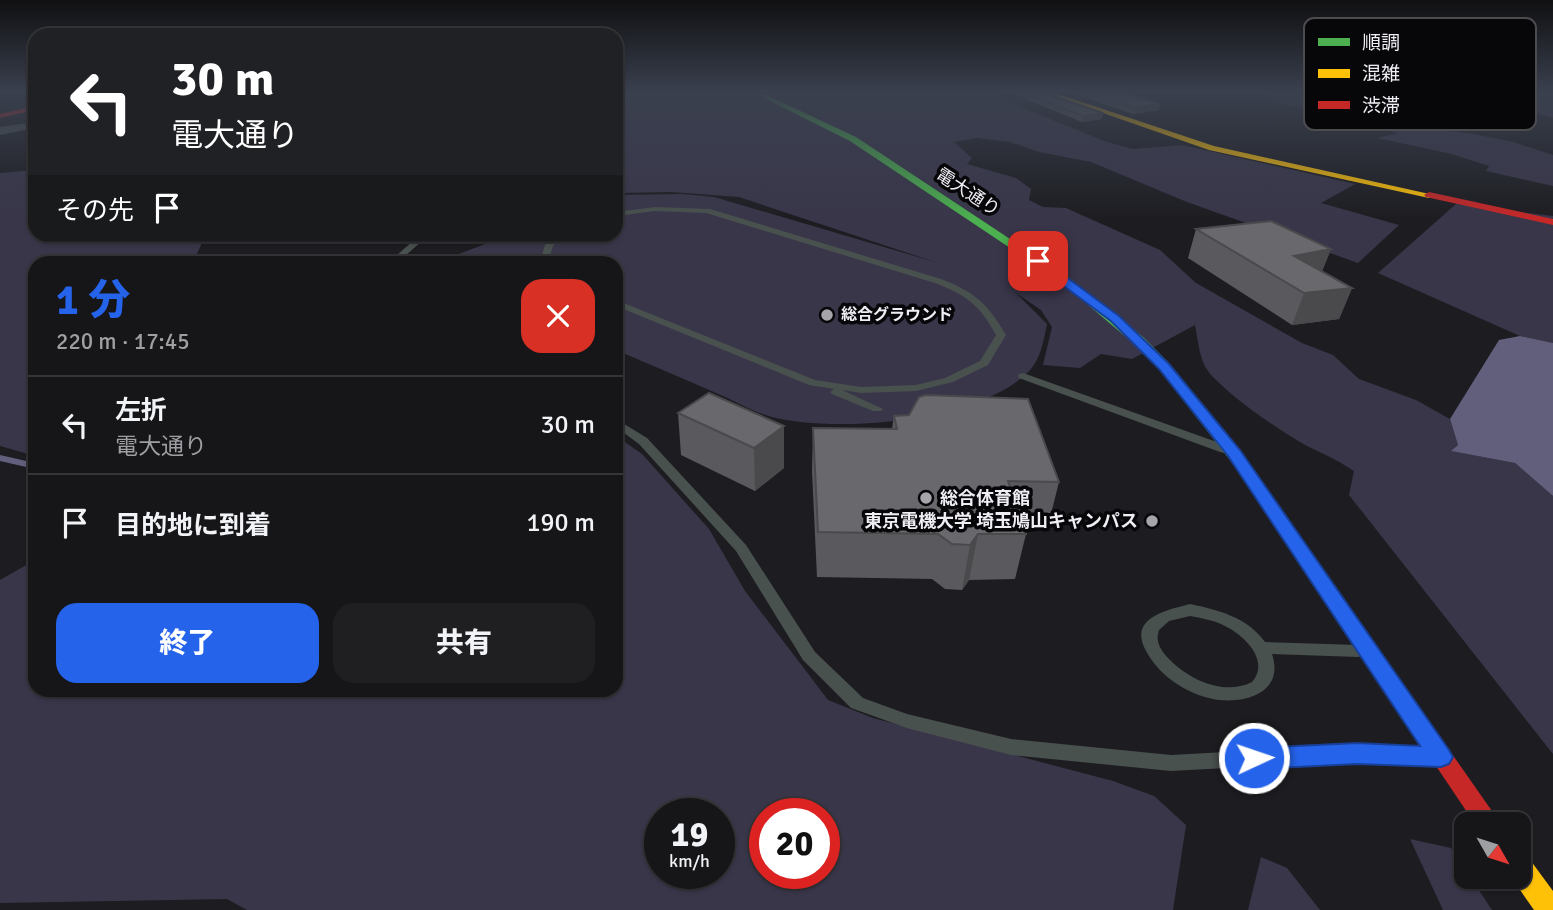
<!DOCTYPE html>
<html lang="ja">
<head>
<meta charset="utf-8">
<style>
	body { margin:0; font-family:Signika,"Noto Sans JP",sans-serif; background:#1f1f22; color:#f1f3f6; height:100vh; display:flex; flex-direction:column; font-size:26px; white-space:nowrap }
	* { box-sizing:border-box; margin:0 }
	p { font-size:23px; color:#9e9fa2 }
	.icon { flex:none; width:38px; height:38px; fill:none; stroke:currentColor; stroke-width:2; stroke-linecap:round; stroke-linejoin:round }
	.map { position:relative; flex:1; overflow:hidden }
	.side { position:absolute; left:28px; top:256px; width:595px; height:441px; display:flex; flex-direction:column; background:#161619; border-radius:21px; box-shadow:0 2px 5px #0004,0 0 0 2px #353538 }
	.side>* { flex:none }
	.banner { position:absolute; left:28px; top:28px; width:595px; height:214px; border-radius:21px; box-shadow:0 2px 5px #0004,0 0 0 2px #353538; background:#202124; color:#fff; overflow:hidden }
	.needle { width:46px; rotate:129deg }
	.buttons { position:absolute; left:1454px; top:812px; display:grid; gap:14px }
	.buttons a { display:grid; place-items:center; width:77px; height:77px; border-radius:14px; background:#161619; box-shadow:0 2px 5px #0004,0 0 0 2px #353538; font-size:35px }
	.speed { position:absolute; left:644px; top:798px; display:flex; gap:14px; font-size:35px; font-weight:700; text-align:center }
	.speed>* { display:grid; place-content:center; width:91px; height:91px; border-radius:50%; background:#161619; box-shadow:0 2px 5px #0004,0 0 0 2px #353538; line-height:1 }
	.speed small { font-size:18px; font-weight:400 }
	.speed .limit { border:10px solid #d22; background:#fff; color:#111 }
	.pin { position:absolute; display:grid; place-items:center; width:60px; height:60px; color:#fff; margin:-30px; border-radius:14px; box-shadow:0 4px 10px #0006 }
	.me { position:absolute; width:77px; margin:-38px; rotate:87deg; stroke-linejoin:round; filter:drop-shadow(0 0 5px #0008) }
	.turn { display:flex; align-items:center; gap:24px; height:147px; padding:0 28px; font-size:32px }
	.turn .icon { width:91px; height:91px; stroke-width:2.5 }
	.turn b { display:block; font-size:49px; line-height:60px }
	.then { display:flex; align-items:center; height:66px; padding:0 28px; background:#0003; gap:14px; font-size:26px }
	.round { display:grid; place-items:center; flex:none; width:74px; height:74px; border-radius:21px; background:#1f1f22 }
	.overview { display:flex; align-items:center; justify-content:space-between; height:119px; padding:0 28px }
	h1 { font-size:42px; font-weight:800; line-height:52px; color:#2563eb }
	.cta { display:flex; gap:14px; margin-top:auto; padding:14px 28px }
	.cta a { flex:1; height:80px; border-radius:21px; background:#2563eb; color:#fff; font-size:28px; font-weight:800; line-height:80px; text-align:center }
	.cta a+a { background:#1f1f22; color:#f1f3f6 }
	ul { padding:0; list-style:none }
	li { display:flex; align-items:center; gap:21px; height:98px; padding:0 28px; border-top:2px solid #353538 }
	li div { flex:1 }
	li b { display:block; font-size:26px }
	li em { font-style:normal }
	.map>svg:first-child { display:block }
	.green { fill:#39364a; fill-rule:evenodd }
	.water { fill:#625f7c }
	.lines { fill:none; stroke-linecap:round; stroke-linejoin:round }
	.stream { fill:#625f7c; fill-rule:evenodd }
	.lane { fill:#49514e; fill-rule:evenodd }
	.street { fill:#49514e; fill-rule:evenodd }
	.fast { fill:#4caf50; fill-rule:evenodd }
	.slow { fill:#ffc107; fill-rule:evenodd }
	.jam { fill:#c62828; fill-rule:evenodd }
	.wall { fill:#5a595d }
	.shaded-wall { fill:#4a494c }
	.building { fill:#69686c; stroke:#4a494c; stroke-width:2 }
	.route { fill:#2563eb; stroke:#184099; stroke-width:2 }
	.poi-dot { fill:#a5a5aa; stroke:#070609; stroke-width:2.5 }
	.labels { text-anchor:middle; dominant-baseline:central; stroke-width:7; stroke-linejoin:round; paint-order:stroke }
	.far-poi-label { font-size:16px; font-weight:bold; fill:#eeeef4; stroke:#070609; text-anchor:start }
	.street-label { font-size:18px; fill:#eeeef4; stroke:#070609 }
	.poi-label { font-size:18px; font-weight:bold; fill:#eeeef4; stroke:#070609; text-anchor:start }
	.key { fill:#070609; stroke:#4c4c50; stroke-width:2 }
	.key-label { font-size:19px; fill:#eeeef4 }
</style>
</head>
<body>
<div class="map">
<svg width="1553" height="910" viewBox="0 0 1553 910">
	<rect width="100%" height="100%" fill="#1d1d21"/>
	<!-- green -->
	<g class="green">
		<path d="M616 92H995L1025 109 1107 142 1133 149 1182 145 1355 184 1321 203 1399 225 1358 263 1187 202 1091 162 1039 152 1010 142 977 138 954 142 972 158 967 164 1016 178 1031 189 1029 200 1043 207 1066 208 1160 250 1196 283 1302 343 1333 355 1359 379 1416 400 1450 419 1458 445 1452 451 1515 463 1553 496V754L1349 495 1354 471C1339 461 1324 454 1307 446 1281 432 1226 394 1208 371 1199 359 1198 339 1195 325L1132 359 1101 354 1080 368 1043 365 1052 327 1041 310 1016 293 1047 324C1044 339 1041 357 1031 369 984 421 838 434 772 417 756 413 739 403 723 396 688 381 652 365 616 350V262H438L493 241 499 235 616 234V195L682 194 714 197 935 262 739 197 671 192 616 193Z"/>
		<path d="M1241 92H1312L1333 99 1377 104 1383 111 1381 115 1405 125 1474 134 1513 142 1553 155V186L1486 171 1489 166 1452 154 1377 138 1398 133 1277 102 1267 96Z"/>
		<path d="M1432 92H1553V118L1536 113H1503L1420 101Z"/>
		<path d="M35 170V234L214 235 202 243 193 262H35V456L0 446V173Z"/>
		<path d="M1456 204 1553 216V343L1520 336 1378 273Z"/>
		<path d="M616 436 642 454 709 529 745 591 828 700 873 718 1113 781 1154 796 1186 825 1173 910H247L227 899 0 903V580L35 560V690H616ZM660 814H719V873H660ZM765 814H824V873H765Z"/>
		<path d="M1410 839 1451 848 1466 872V877H1470L1492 910H1443Z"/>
		<path d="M1261 857 1287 868 1320 910H1248Z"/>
	</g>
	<!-- water -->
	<path class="water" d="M1520 336 1553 343V496L1515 463 1451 451 1458 445 1450 419 1499 340Z"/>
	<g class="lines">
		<!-- stream -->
		<g class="stream">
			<path d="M0 455 35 463V469L0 461Z"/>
			<path d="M216 690H228L229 691 227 694C222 696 219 695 216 690Z"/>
		</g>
		<!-- lane -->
		<g class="lane">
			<path d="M655 207 710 209 941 279C975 292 988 304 1006 335L988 365 953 382 916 391 861 393 842 390 883 409 881 411H873L832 394 830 392 834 389 809 385 616 306V300L815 380 861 387 916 385 945 378 980 361 996 335C980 305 966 295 935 283L706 213 655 211 616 216V212Z"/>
			<path d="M421 234H430L398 262H389Z"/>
			<path d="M557 234H566L553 246 548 262H540L545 245Z"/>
			<path d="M507 257 517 262H504L503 260Z"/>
			<path d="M1023 373 1228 446 1230 449 1224 453 1220 452 1019 378 1018 376 1019 374Z"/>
			<path d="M616 419 647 438 746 545 815 652 863 698 907 714 1011 739 1171 755 1357 745 1427 748 1433 750 1436 756 1433 762 1427 764 1357 761 1171 771 1011 755 907 728 851 708 803 660 736 551 639 444 616 427Z"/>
			<path d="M1190 604C1218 610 1247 617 1265 642L1358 645 1364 647 1366 651 1364 655 1358 657 1272 654C1285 693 1244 705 1213 699 1185 693 1158 675 1145 649 1129 617 1168 610 1190 604ZM1190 616C1201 618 1213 620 1223 625 1243 634 1271 660 1252 682 1224 696 1190 680 1170 660 1165 655 1159 648 1158 641 1157 637 1158 634 1159 630L1169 621Z"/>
		</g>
		<!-- street -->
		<path class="street" d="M35 122V128L0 135V127Z"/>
		<!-- fast -->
		<path class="fast" d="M752 92H760L856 137 1069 278 1143 337 1169 363 1245 458 1247 461 1245 464H1233L1159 369 1133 343 1061 282 850 141Z"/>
		<!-- slow -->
		<g class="slow">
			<path d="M1043 92H1052L1214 146 1434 195 1429 198 1209 150Z"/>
			<path d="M1519 853 1528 857 1553 891V910H1534L1511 877H1519Z"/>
		</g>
		<!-- jam -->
		<g class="jam">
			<path d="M35 106V110L0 118V114Z"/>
			<path d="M1429 192 1553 219V225L1426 197 1424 195Z"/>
			<path d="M1239 456 1245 458 1501 824H1475L1231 461Z"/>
		</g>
	</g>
	<!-- wall -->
	<g class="wall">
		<path d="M1007 92H1041L1102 119 1082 122Z"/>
		<path d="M1068 92H1121L1159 110 1133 114Z"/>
		<path d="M1196 229 1331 249 1322 271 1352 288 1339 319 1292 325 1188 258Z"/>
		<path d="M678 413 784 426V468L755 491 681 455Z"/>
		<path d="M894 416 1059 482 1048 526 1023 525 1026 534 1015 579 969 580 962 590 945 589 932 579 817 577 812 471 813 428 892 429Z"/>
	</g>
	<!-- shaded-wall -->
	<g class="shaded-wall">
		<path d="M1160 104 1159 110 1133 114 1135 108Z"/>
		<path d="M1103 113 1102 119 1082 122 1083 116Z"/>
		<path d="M1331 249 1319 279 1294 256Z"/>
		<path d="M1352 288 1339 319 1292 325 1304 293Z"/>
		<path d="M784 426V468L755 491 754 448Z"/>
		<path d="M978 534 969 580 962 590 970 545Z"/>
	</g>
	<!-- building -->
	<g class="building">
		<path d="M1022 92H1041L1103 113 1083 116Z"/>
		<path d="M1086 92H1121L1160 104 1135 108Z"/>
		<path d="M1271 221 1331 249 1294 256 1352 288 1304 293 1196 229Z"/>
		<path d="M709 393 784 426 754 448 678 413Z"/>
		<path d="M926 395 1028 399 1059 482 1008 481 1026 534H978L970 545 952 544 938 534 818 532 813 428 897 429 894 416 909 415 919 397Z"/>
	</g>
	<!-- sky -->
	<linearGradient id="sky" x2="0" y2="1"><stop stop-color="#101012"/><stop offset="0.42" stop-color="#3a404e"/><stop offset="1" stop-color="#3a404e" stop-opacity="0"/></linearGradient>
	<rect width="1553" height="219" fill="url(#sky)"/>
	<!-- route -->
	<path class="route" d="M1034 259H1042L1119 316 1169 364 1240 450 1449 750 1453 757 1449 764 1441 767 1357 764 1254 769 1246 766 1242 758 1246 751 1254 748 1357 743 1420 746 1228 456 1159 369 1111 321 1034 264Z"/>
	<!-- markers -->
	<g class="poi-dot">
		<circle cx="827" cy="315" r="7"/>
		<circle cx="926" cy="498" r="7"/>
		<circle cx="1152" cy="521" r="7"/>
	</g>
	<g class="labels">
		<!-- far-poi labels -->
		<g class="far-poi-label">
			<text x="841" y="315">総合グラウンド</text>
		</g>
		<!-- street labels -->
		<g class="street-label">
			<text transform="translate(968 192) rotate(33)">電大通り</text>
		</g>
		<!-- poi labels -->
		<g class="poi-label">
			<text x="940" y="498">総合体育館</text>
			<text x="1138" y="521" text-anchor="end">東京電機大学 埼玉鳩山キャンパス</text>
		</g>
	</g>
	<!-- legend -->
	<rect x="1304" y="18" width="232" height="112" rx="10" class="key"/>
	<rect x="1318" y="38" width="32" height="8" fill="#4caf50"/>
	<rect x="1318" y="69" width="32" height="9" fill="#ffc107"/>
	<rect x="1318" y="101" width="32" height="8" fill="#c62828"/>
	<g class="key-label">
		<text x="1362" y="49">順調</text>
		<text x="1362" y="80">混雑</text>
		<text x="1362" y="112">渋滞</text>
	</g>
</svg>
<div class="buttons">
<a><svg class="needle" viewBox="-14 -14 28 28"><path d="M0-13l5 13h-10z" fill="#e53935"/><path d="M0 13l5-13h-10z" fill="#9e9fa2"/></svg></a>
</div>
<div class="speed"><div>19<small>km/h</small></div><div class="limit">20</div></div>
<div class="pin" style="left:1038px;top:261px;background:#d93025"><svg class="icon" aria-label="arrive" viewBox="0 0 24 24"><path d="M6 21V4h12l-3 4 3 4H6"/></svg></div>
<svg class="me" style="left:1254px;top:758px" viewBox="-20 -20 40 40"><circle r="17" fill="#2563eb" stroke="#fff" stroke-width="3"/><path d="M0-11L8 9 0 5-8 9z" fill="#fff"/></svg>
<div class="banner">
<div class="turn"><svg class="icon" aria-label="left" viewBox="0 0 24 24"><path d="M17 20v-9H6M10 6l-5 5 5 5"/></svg><div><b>30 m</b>電大通り</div></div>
<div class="then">その先<svg class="icon" aria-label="arrive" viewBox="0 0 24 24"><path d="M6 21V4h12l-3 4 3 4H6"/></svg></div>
</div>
<section class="side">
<div class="overview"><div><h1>1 分</h1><p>220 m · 17:45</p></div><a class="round" style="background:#d93025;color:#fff"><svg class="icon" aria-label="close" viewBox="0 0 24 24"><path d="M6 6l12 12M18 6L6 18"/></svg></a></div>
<ul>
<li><svg class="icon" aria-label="left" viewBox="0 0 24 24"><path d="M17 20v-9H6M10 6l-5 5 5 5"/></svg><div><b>左折</b><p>電大通り</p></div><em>30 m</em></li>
<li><svg class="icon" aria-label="arrive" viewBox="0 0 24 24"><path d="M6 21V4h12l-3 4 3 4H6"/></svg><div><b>目的地に到着</b></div><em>190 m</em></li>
</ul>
<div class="cta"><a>終了</a><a>共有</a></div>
</section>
</div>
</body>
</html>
